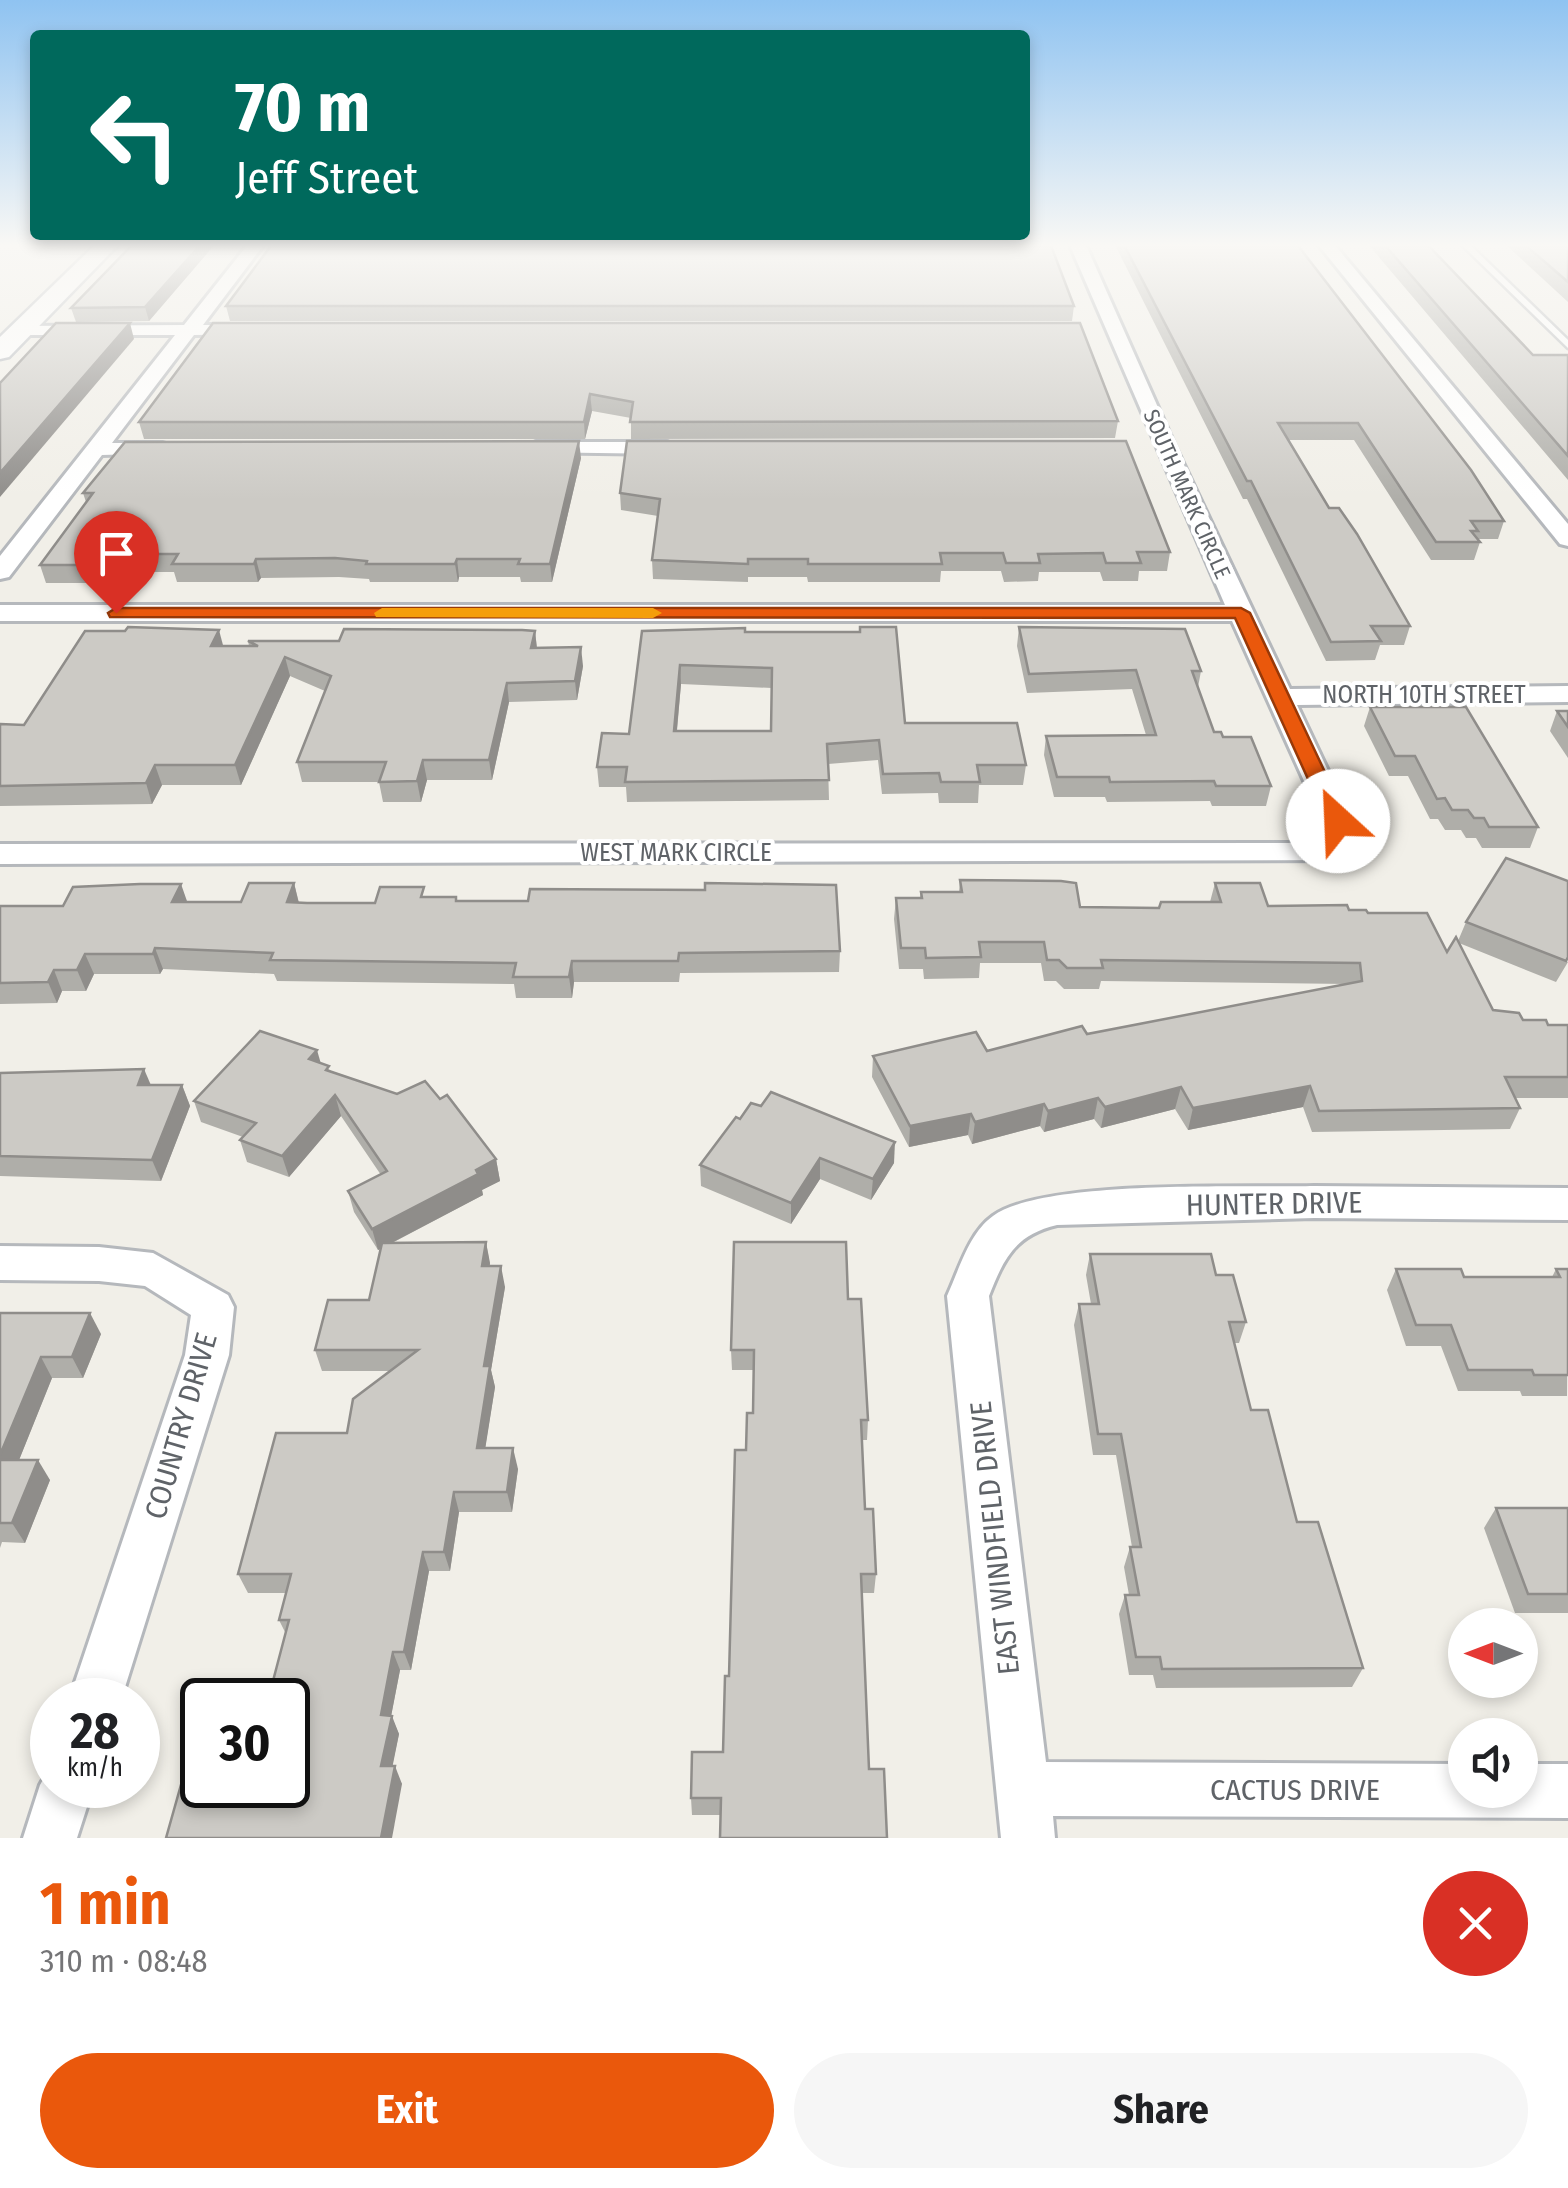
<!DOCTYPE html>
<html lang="en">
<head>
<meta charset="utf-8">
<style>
	body { margin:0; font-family:"Fira Sans Condensed",sans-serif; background:#f6f6f6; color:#202124; height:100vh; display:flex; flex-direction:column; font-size:38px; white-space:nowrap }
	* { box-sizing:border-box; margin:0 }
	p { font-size:32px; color:#757577 }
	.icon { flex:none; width:55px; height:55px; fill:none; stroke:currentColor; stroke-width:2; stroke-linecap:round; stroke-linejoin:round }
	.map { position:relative; height:1838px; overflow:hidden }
	.details { display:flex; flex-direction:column; background:#fff; flex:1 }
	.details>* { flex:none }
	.guide { position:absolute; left:30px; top:30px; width:1000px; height:210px; border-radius:10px; box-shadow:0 5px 15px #0003; background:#00695c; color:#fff; overflow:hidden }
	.needle { width:65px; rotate:270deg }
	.controls { position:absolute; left:1448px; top:1608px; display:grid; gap:20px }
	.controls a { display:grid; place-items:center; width:90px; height:90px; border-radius:50%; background:#fff; box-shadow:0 5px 15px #0003; font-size:50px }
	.speed { position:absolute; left:30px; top:1678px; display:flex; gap:20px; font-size:50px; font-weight:700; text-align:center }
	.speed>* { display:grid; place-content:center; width:130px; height:130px; border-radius:50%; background:#fff; box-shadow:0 5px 15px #0003; line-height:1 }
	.speed small { font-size:25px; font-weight:400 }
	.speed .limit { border:5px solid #111; border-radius:15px; background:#fff; color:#111 }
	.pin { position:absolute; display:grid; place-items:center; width:85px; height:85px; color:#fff; margin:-102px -42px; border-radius:50% 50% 50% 0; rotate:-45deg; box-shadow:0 0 10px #0007 }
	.pin .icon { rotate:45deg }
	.me { position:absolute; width:110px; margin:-55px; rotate:335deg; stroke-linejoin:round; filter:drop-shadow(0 0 8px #0008) }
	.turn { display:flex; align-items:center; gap:35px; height:210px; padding:0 40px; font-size:45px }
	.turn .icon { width:130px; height:130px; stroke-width:2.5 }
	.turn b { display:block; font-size:70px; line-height:85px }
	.round { display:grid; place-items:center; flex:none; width:105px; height:105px; border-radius:52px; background:#f6f6f6 }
	.head { display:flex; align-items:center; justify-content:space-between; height:170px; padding:0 40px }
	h1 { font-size:60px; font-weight:700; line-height:75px; color:#ea580c }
	.button { display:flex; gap:20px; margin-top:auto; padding:20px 40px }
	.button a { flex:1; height:115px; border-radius:60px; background:#ea580c; color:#fff; font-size:40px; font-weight:700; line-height:115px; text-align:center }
	.button a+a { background:#f6f6f6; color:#202124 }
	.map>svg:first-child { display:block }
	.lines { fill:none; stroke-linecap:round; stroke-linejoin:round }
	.lane-casing { stroke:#b5b8bc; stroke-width:5 }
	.street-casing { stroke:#b5b8bc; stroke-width:6 }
	.secondary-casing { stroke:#b6babf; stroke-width:5 }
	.lane { fill:#fff; fill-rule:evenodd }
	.street { fill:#fff; fill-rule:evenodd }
	.secondary { fill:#fff; fill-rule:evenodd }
	.wall { fill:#afaea9; fill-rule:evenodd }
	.shaded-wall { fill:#8f8d8a }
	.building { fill:#cccac5; stroke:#8f8d8a; stroke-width:2.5; fill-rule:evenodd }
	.route { fill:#ea580c; stroke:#983908; stroke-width:2.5 }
	.slow { fill:#f59e0b }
	.labels { text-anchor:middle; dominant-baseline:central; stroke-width:8; stroke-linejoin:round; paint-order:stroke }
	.far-street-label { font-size:22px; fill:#5f6368; stroke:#fff }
	.street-label { font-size:25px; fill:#5f6368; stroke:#fff }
	.near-street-label { font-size:30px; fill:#5f6368; stroke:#fff }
</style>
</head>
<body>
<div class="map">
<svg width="1568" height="1838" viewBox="0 0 1568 1838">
	<rect width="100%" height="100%" fill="#f1efe8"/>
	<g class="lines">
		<defs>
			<path id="lane" d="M1460 243H1468L1568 340V348Z"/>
			<g id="street">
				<path d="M249 243H265L203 325H252L261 330 258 334 194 335 112 443H162L169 445 173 449 169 453 102 455 9 577 0 579V556L175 335H21L12 330 15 326 184 325Z"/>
				<path d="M1069 243H1085L1176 448 1290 689 1568 686V702L1297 705 1367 853 1363 860 0 864V844L1332 843 1232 621H0V605H1225Z"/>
				<path d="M1317 243H1333L1568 524V546L1560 544Z"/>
				<path d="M536 442H667L678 448 667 454 529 452 525 448Z"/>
				<path d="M1314 1186 1568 1188V1220L1314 1218 1057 1225C1015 1235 1004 1258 989 1296L1046 1762 1465 1764V1790H1520V1764H1568V1818L1053 1816 1055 1838H1001L947 1296C959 1270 969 1233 993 1216 1044 1179 1244 1188 1314 1186Z"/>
				<path d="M0 1246 99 1247 153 1253 228 1295 234 1307 229 1355 121 1700H69L185 1355 191 1315 145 1286 99 1281 0 1280Z"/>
				<path d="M52 1764V1785H94L77 1838H23L40 1785Z"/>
			</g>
			<path id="secondary" d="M97 243H120L9 357 0 359V337Z"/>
		</defs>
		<!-- lane casing -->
		<use href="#lane" class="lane-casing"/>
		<!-- street casing -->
		<use href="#street" class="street-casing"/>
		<!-- secondary casing -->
		<use href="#secondary" class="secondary-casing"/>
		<!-- lane -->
		<use href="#lane" class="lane"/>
		<!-- street -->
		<use href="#street" class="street"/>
		<!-- secondary -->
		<use href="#secondary" class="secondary"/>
	</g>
	<!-- wall -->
	<g class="wall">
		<path d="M134 243H216L149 321 76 322 71 308Z"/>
		<path d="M1114 243H1296L1504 521 1498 539H1477L1480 542 1474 560H1431L1354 440H1288L1329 508 1410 626 1404 645H1380L1375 660 1326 661 1247 499H1243Z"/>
		<path d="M1367 243H1426L1533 355H1568V480Z"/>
		<path d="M1504 243H1568V302Z"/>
		<path d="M226 306H1074L1072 321H230Z"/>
		<path d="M213 323 1118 421 1115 438 631 439V418L592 411 585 439H144L139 422Z"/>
		<path d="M581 458 552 582H521L520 577H459L458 582H370L369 579 339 577 261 578 258 582H177L174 572H95L87 583H46L40 565 86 502 83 493Z"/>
		<path d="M620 493 1170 552 1167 571H1139L1138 581H1103L1100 572H1039L1038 581 1004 582 1001 571H941L940 582H808L807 577H748V582L653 579 652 560 658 516 621 510Z"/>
		<path d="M1019 627 1201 671 1198 687 1214 732 1223 737 1271 786 1266 806H1212L1210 801 1107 802 1105 797H1054L1044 755 1046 736 1146 735 1132 689 1027 693 1017 646Z"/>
		<path d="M535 631 537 648 583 666 577 700 509 702 492 780H427L421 802H383L379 782H302L297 762 325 691 290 676 241 785H162L152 804 0 806V724L24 725 224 646H249L248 641H339Z"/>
		<path d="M642 631 745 632 905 723 1026 765 1023 785H979L978 803H939L938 793 882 794 878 760 828 764 829 800 627 802 626 787H599L597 767 629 734ZM681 684 772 688 771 731H677Z"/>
		<path d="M1370 707 1538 827 1530 848H1482L1476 838H1466L1461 830H1445L1438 819H1430L1408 776H1389L1364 726Z"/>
		<path d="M1557 711H1568V758L1550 731Z"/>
		<path d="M960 880 1080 907 1159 908 1210 902 1215 883 1268 906 1349 910 1368 913 1447 952 1458 941 1466 922 1568 962 1556 982 1459 943 1493 1010 1523 1020 1548 1025H1568V1098H1515L1520 1108 1510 1129 1312 1132 1303 1107 1188 1130 1175 1109 1101 1128 1094 1119 1044 1132 1040 1126 972 1144 968 1135 909 1147 872 1077 873 1056 987 1051 1087 1034 1347 984 1101 981 1099 989H1064L1056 981H1044L1041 963H980L979 978 924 979 923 969H899L894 919 896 898H920L921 892H959Z"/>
		<path d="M294 883 299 903H375L426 897H456L457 901 840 951 839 972 680 973 679 982H574L572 998H516L514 984 277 981 274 974 163 969 160 974H94L86 991H62L57 1003 0 1004V906L241 902Z"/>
		<path d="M320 1063 331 1071 397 1094 440 1099 496 1159 500 1181 482 1190 483 1195 392 1243 486 1242 490 1266 505 1287 491 1370 495 1387 485 1448 518 1469 512 1512H459L450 1571H429L411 1670H400L391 1716 399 1734 392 1766 402 1784 288 1785 286 1634 279 1620 286 1593H248L238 1574 347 1433 391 1371H322L315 1350 369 1300 381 1249 378 1250 354 1212 348 1191 381 1175 341 1116 289 1177 247 1162 240 1140 243 1137 201 1122 194 1101Z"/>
		<path d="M0 1073 151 1085H182L190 1106 161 1181 0 1176Z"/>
		<path d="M736 1117 894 1163 871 1200 820 1179 791 1224 701 1186 700 1165Z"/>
		<path d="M1090 1254 1216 1275 1246 1322 1239 1343H1234L1251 1410 1297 1522 1363 1668 1352 1687 1156 1688 1153 1675H1129L1119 1614 1125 1595H1129L1124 1567 1130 1547H1132L1116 1455H1093L1074 1325 1079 1304H1091L1086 1275Z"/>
		<path d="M1396 1269 1464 1277H1552L1556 1269H1568L1567 1396H1522L1520 1391H1458L1441 1346H1406L1387 1290Z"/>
		<path d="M848 1299 868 1420 867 1440H862L865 1509 876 1574 874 1593H862L721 1815H692L691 1798 723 1752 753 1413 754 1370H732L731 1350Z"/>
		<path d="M0 1313 101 1334 83 1378H52L19 1460 50 1480 25 1543 2 1542 0 1548Z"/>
		<path d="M1496 1508H1568V1613H1515L1484 1528Z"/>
	</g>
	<!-- shaded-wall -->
	<g class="shaded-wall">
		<path d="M202 243H216L149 321 145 307Z"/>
		<path d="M130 323 134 339 0 497V473Z"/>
		<path d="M590 394 592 411 585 439 584 422Z"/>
		<path d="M579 441 581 458 552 582 550 564Z"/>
		<path d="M89 554 95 572 87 583 81 565Z"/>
		<path d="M256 559 261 578 258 582 254 564Z"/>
		<path d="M457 559 459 577 458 582 455 564Z"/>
		<path d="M219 630 224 649 211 646Z"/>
		<path d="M535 631 537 650 531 648Z"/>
		<path d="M581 647 583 666 577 700 575 681Z"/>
		<path d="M285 657 290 676 241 785 235 765Z"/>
		<path d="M680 665 681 684 675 750 674 731Z"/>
		<path d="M507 683 509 702 492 780 489 760Z"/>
		<path d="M423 760 427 780 421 802 417 781Z"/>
		<path d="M155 765 162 785 152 804 146 783Z"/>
		<path d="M294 883 299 904 287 902Z"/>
		<path d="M181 884 188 904 172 902Z"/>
		<path d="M155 948 163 969 160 974 153 954Z"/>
		<path d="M85 954 94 974 86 991 77 970Z"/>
		<path d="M572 961 574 982 572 998 569 977Z"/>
		<path d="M54 970 62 991 57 1003 48 982Z"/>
		<path d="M317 1050 323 1071 309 1059Z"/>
		<path d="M144 1069 153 1090 138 1085Z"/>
		<path d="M182 1085 190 1106 161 1181 152 1160Z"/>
		<path d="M1310 1086 1303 1107 1188 1130 1193 1108Z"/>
		<path d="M1181 1087 1175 1109 1101 1128 1105 1107Z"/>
		<path d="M335 1095 341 1116 289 1177 282 1156Z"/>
		<path d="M1098 1098 1094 1119 1044 1132 1048 1111Z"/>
		<path d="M1044 1104 1040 1126 972 1144 975 1122Z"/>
		<path d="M971 1114 968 1135 909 1147 910 1126Z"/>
		<path d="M895 1142 894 1163 871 1200 873 1179Z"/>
		<path d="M820 1158V1179L791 1224V1203Z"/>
		<path d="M496 1159 500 1181 482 1190 483 1195 378 1250 372 1229Z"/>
		<path d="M486 1242 490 1263 487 1287 482 1266Z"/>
		<path d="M501 1266 505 1287 491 1370 495 1387 482 1469 477 1448 484 1366Z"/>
		<path d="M90 1313 101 1334 83 1378 72 1357Z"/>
		<path d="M41 1357 52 1378 11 1480 0 1462V1455Z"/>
		<path d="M513 1448 518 1469 512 1512 507 1492Z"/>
		<path d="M38 1460 50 1480 25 1543 12 1523Z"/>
		<path d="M454 1492 459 1512 450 1571 444 1552Z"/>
		<path d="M423 1552 429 1571 411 1670 404 1652Z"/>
		<path d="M393 1652 400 1670 389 1727 392 1716 399 1734 389 1784 381 1766V1715Z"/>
		<path d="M395 1766 402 1784 392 1838H381Z"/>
	</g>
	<!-- building -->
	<g class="building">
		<path d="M134 243H202L145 307 71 308Z"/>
		<path d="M273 243H1050L1074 306H226Z"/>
		<path d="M1123 243H1296L1471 470 1504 521H1471L1478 531H1471L1480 542H1436L1358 423H1278L1329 508H1339L1357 534 1410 626H1371L1381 641 1331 642 1251 481H1247Z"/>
		<path d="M1383 243H1426L1533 355H1568V456Z"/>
		<path d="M1523 243H1568V282Z"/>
		<path d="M56 323H130L0 473V383Z"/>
		<path d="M213 323H1080L1118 421 630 422 633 402 590 394 584 422H139Z"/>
		<path d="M579 441 550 564H518L520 559H457L455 564H366L367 561 335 558 256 559 254 564H172L178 554H89L81 565H40L93 493H83L125 442Z"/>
		<path d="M627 441H1126L1170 552H1137L1141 563H1106L1103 553 1038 554 1040 563H1006L1003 553H940L942 564H808V559H748V564L652 560 660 499 620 493Z"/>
		<path d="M128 627 219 630 211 646H258L248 641H339L344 629 522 630 535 631 531 648 581 647 575 681 507 683 489 760H423L417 781 379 782 386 762H297L331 676 285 657 235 765H155L146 783 0 786V724L24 725 85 631H125Z"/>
		<path d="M860 627H896L905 723H1017L1026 765H977L980 782H941L939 773 883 774 879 740 827 744 829 780 625 782 627 767H597L602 733 629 734 642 631 745 628V632H860ZM680 665 772 668 771 731H674Z"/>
		<path d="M1019 627 1185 629 1201 671H1192L1214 732H1221L1223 737H1251L1271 786H1216L1214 781 1110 782 1109 777H1057L1046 736 1156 735 1136 670 1029 674Z"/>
		<path d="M1370 707H1466L1538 827H1489L1484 818H1474L1468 810H1452L1445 798 1437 799 1415 756H1395Z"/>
		<path d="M1557 711H1568V727Z"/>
		<path d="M1506 858 1568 881V957L1566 961 1466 922Z"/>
		<path d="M960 880 1061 881 1076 883 1080 907 1159 908 1161 902H1221L1215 883H1260L1268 906 1347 905 1349 910H1366L1368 913H1427L1447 952 1456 937 1493 1010 1519 1013 1523 1020H1546L1548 1025H1568V1077H1505L1520 1108 1319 1111 1310 1086 1193 1108 1181 1087 1105 1107 1098 1098 1048 1111 1044 1104 975 1122 971 1114 910 1126 873 1056 976 1032 987 1051 1082 1026 1087 1034 1362 981 1360 963 1101 960 1103 968H1067L1059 960H1047L1044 942H979L981 957 926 958 925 948H901L896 898H922L921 892H962Z"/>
		<path d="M249 883H294L287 902 307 903H375L380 887H424L421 897H456V901H528L530 889 705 890V883L836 885 840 951 679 953 678 961H572L569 977H513L516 963 270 960 273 953 155 948 153 954H85L77 970H54L48 982 0 983V906H63L73 887 140 884H181L172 902H241Z"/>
		<path d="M260 1031 317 1050 309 1059 329 1066 326 1070 397 1094 425 1081 440 1099 447 1095 496 1159 476 1170 478 1174 372 1229 348 1191 387 1171 335 1095 282 1156 240 1140 256 1123 194 1101Z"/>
		<path d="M144 1069 138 1085H182L152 1160 0 1156V1073Z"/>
		<path d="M771 1092 895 1142 873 1179 820 1158 791 1203 700 1165 736 1117 740 1119 751 1103 761 1106Z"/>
		<path d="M486 1242 482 1266H501L484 1366H490L477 1448H513L507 1492H454L444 1552H423L404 1652H393L381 1715 392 1716 381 1766H395L381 1838H166L186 1767 202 1768V1785H288V1700H268L289 1620H279L291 1574H238L276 1433H347L353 1399 418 1350H315L328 1300H369L382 1243Z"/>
		<path d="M734 1242H846L848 1299H861L868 1420H861L865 1509H873L876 1574H861L869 1769H884L887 1838H720L721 1798H691L692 1752H723L725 1676H729L735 1450H746L747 1413H753L754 1350H731Z"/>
		<path d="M1090 1254H1211L1216 1275H1233L1246 1322H1229L1251 1410H1268L1297 1522H1318L1363 1668 1162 1669 1160 1657H1136L1125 1595H1139L1130 1547H1141L1121 1434H1098L1079 1304H1099Z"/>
		<path d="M1396 1269H1461L1464 1277H1560L1556 1269H1568V1375H1534L1532 1370H1468L1451 1325H1416Z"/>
		<path d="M0 1313H90L72 1357H41L0 1455Z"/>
		<path d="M0 1460H38L12 1523H0Z"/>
		<path d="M1496 1508H1568V1594H1528Z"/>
	</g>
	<!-- sky -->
	<linearGradient id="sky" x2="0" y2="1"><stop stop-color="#8fc3f1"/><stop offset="0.49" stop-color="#f9f8f5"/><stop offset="1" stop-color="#f9f8f5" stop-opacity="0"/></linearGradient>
	<rect width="1568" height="500" fill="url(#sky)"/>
	<!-- route -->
	<path class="route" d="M116 608H1241L1250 613 1348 821 1338 828 1327 821 1235 618 110 617 108 613Z"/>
	<!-- slow -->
	<path class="slow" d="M382 608H653L662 613 653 618 376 617 374 613Z"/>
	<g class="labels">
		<!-- far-street labels -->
		<g class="far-street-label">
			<text transform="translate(1187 494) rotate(66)">SOUTH MARK CIRCLE</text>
		</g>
		<!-- street labels -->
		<g class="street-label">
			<text x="1424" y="695">NORTH 10TH STREET</text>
			<text x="676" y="853">WEST MARK CIRCLE</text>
		</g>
		<!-- near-street labels -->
		<g class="near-street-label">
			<text transform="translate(1274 1204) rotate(-1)">HUNTER DRIVE</text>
			<text transform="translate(181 1426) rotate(-74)">COUNTRY DRIVE</text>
			<text transform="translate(995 1538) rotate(-96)">EAST WINDFIELD DRIVE</text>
			<text x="1295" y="1790">CACTUS DRIVE</text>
		</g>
	</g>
</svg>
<div class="controls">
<a><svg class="needle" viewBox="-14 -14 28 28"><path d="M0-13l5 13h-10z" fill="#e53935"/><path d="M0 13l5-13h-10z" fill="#757577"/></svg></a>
<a><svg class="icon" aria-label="sound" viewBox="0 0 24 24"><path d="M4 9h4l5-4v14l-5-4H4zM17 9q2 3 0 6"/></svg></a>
</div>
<div class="speed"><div>28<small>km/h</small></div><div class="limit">30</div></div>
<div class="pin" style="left:116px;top:613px;background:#d93025"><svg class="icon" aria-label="arrive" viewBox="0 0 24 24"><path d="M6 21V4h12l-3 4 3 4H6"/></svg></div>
<svg class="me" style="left:1338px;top:821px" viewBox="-20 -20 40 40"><circle r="19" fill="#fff"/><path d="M0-13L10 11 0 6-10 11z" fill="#ea580c"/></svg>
<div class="guide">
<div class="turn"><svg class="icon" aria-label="left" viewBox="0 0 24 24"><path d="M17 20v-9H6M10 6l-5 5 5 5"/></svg><div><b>70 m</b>Jeff Street</div></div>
</div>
</div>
<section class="details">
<div class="head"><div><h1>1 min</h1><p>310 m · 08:48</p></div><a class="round" style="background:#d93025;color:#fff"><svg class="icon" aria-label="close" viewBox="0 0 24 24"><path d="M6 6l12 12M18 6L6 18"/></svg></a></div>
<div class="button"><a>Exit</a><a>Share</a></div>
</section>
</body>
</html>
